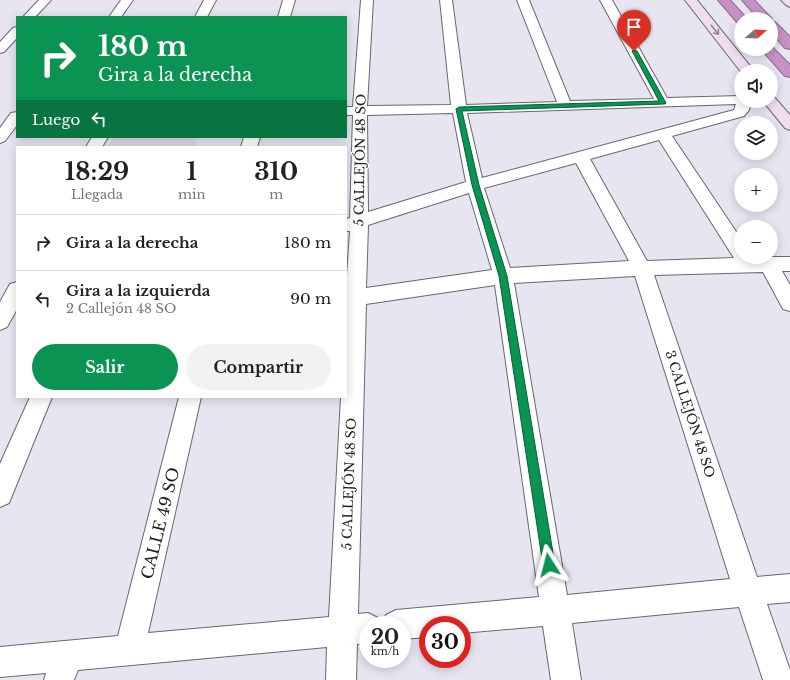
<!DOCTYPE html>
<html lang="es">
<head>
<meta charset="utf-8">
<style>
	body { margin:0; font-family:"Libre Baskerville",serif; background:#f2f2f2; color:#222; height:100vh; display:flex; flex-direction:column; font-size:15px; white-space:nowrap }
	* { box-sizing:border-box; margin:0 }
	p { font-size:13px; color:#767676 }
	.icon { flex:none; width:22px; height:22px; fill:none; stroke:currentColor; stroke-width:2; stroke-linecap:round; stroke-linejoin:round }
	.map { position:relative; flex:1; overflow:hidden }
	.panel { position:absolute; left:16px; top:146px; width:331px; height:252px; display:flex; flex-direction:column; background:#fff; border-radius:0px; box-shadow:0 2px 10px #0003 }
	.panel>* { flex:none }
	.banner { position:absolute; left:16px; top:16px; width:331px; height:122px; border-radius:0px; box-shadow:0 2px 10px #0003; background:#0a9352; color:#fff; overflow:hidden }
	.needle { width:26px; rotate:71deg }
	.buttons { position:absolute; left:734px; top:12px; display:grid; gap:8px }
	.buttons a { display:grid; place-items:center; width:44px; height:44px; border-radius:50%; background:#fff; box-shadow:0 2px 10px #0003; font-size:20px }
	.speed { position:absolute; left:359px; top:616px; display:flex; gap:8px; font-size:20px; font-weight:700; text-align:center }
	.speed>* { display:grid; place-content:center; width:52px; height:52px; border-radius:50%; background:#fff; box-shadow:0 2px 10px #0003; line-height:1 }
	.speed small { font-size:10px; font-weight:400 }
	.speed .limit { border:6px solid #d22; background:#fff; color:#111 }
	.pin { position:absolute; display:grid; place-items:center; width:34px; height:34px; color:#fff; margin:-41px -17px; border-radius:50% 50% 50% 0; rotate:-45deg; box-shadow:0 0 4px #0007 }
	.pin .icon { rotate:45deg }
	.me { position:absolute; width:44px; margin:-22px; rotate:351deg; stroke-linejoin:round; filter:drop-shadow(0 0 3px #0008) }
	.turn { display:flex; align-items:center; gap:14px; height:84px; padding:0 16px; font-size:18px }
	.turn .icon { width:52px; height:52px; stroke-width:2.5 }
	.turn b { display:block; font-size:28px; line-height:34px }
	.then { display:flex; align-items:center; height:38px; padding:0 16px; background:#0003; gap:8px; font-size:15px }
	.eta { display:flex; justify-content:space-evenly; align-items:center; height:68px; text-align:center }
	.eta b { font-size:24px; font-weight:800; line-height:28px }
	.action { display:flex; gap:8px; margin-top:auto; padding:8px 16px }
	.action a { flex:1; height:46px; border-radius:24px; background:#0a9352; color:#fff; font-size:16px; font-weight:800; line-height:46px; text-align:center }
	.action a+a { background:#f2f2f2; color:#222 }
	ul { padding:0; list-style:none }
	li { display:flex; align-items:center; gap:12px; height:56px; padding:0 16px; border-top:1px solid #e0e0e0 }
	li div { flex:1 }
	li b { display:block; font-size:15px }
	li em { font-style:normal }
	.map>svg:first-child { display:block }
	.built { fill:#ded9eb }
	.lines { fill:none; stroke-linecap:round; stroke-linejoin:round }
	.street-casing { stroke:#696670; stroke-width:2 }
	.secondary-casing { stroke:#696670; stroke-width:2 }
	.highway-casing { stroke:#8d6b8e; stroke-width:2 }
	.street { fill:#fff; fill-rule:evenodd }
	.secondary { fill:#eedeee; fill-rule:evenodd }
	.highway { fill:#c692c6; fill-rule:evenodd }
	.oneway { stroke:#938994 }
	.route { fill:#0a9352; stroke:#066035 }
	.labels { text-anchor:middle; dominant-baseline:central; stroke-width:3; stroke-linejoin:round; paint-order:stroke }
	.street-label { font-size:13px; fill:#232226; stroke:#fff }
	.near-street-label { font-size:16px; fill:#232226; stroke:#fff }
</style>
</head>
<body>
<div class="map">
<svg width="790" height="680" viewBox="0 0 790 680">
	<rect width="100%" height="100%" fill="#e7e5f0"/>
	<!-- built -->
	<path class="built" d="M113 137H198L194 147H108Z"/>
	<g class="lines">
		<defs>
			<g id="street">
				<path d="M39 0H51L35 17H23Z"/>
				<path d="M121 0H133L121 17H109Z"/>
				<path d="M204 0H216L207 17H195Z"/>
				<path d="M283 0H295L290 17H278Z"/>
				<path d="M361 0H373L367 106 451 105 440 0H452L466 105 557 102 517 0H529L570 101 654 99 600 0H612L667 98 741 96V101H751L749 110 744 116 672 136 741 239V257H790V271H782L790 285V311L783 309 763 272 654 275 757 577 790 574V602L767 604 790 670V680H763L739 607 572 623 581 680H551L543 626 462 633V625H428V637L402 639V625H368V643L357 644 356 680H326L327 647 78 670 74 680H44L46 673 0 677V647L118 636 179 397H201L148 633 329 617 341 397H346V291L350 231H346V219L350 218 353 115H346V107H353ZM736 104 734 110 482 178 467 113ZM453 113 466 182 368 212 367 115ZM659 140 734 258 647 261 590 159ZM576 163 629 261 510 268 484 188ZM469 193 492 270 366 288 368 225ZM635 276 730 579 567 595 514 283ZM495 285 539 597 396 610 386 615 381 625 378 618 368 613 358 614 366 304Z"/>
				<path d="M17 27V38L4 52 0 53V42L13 28Z"/>
				<path d="M17 112V125L5 141 0 143V128L11 113Z"/>
				<path d="M92 137H108L102 147H86Z"/>
				<path d="M244 137H260L257 147H241Z"/>
				<path d="M17 282V309L7 327 0 330V302L10 284Z"/>
				<path d="M30 397H52L9 503 0 507V464Z"/>
			</g>
			<g id="secondary">
				<path d="M685 0H697L754 71H741V72Z"/>
				<path d="M781 0H790V7L786 5Z"/>
				<path d="M771 97 775 98 790 115V130L785 128 763 101H771Z"/>
			</g>
			<g id="highway">
				<path d="M718 0H730L747 19H741V23L737 22Z"/>
				<path d="M742 0H754L772 19 771 21V19H759Z"/>
				<path d="M771 21 775 22 790 37V49L785 48 771 32Z"/>
				<path d="M771 46 790 65V77L785 76 761 49H771Z"/>
			</g>
		</defs>
		<!-- street casing -->
		<use href="#street" class="street-casing"/>
		<!-- secondary casing -->
		<use href="#secondary" class="secondary-casing"/>
		<!-- highway casing -->
		<use href="#highway" class="highway-casing"/>
		<!-- street -->
		<use href="#street" class="street"/>
		<!-- secondary -->
		<use href="#secondary" class="secondary"/>
		<!-- highway -->
		<use href="#highway" class="highway"/>
	</g>
	<!-- one-way arrows -->
	<defs><path id="oneway-shaft" d="M-6 0H5M1.5-3L5.5 0L1.5 3" fill="none" stroke-width="1.6" stroke-linecap="round" stroke-linejoin="round"/></defs>
	<use class="oneway" href="#oneway-shaft" transform="translate(715 30) rotate(51)"/>
	<!-- route -->
	<path class="route" d="M634 50 637 51 666 103 665 104 462 111 479 185 507 276 555 565 553 569 549 571 545 569 543 565 499 276 472 185 456 109 459 107 659 101 632 51Z"/>
	<g class="labels">
		<!-- street labels -->
		<g class="street-label">
			<text transform="translate(360 160) rotate(-89)">5 CALLEJÓN 48 SO</text>
			<text transform="translate(690 414) rotate(72)">3 CALLEJÓN 48 SO</text>
			<text transform="translate(349 484) rotate(-88)">5 CALLEJÓN 48 SO</text>
		</g>
		<!-- near-street labels -->
		<g class="near-street-label">
			<text transform="translate(160 523) rotate(-76)">CALLE 49 SO</text>
		</g>
	</g>
</svg>
<div class="buttons">
<a><svg class="needle" viewBox="-14 -14 28 28"><path d="M0-13l5 13h-10z" fill="#e53935"/><path d="M0 13l5-13h-10z" fill="#767676"/></svg></a>
<a><svg class="icon" aria-label="sound" viewBox="0 0 24 24"><path d="M4 9h4l5-4v14l-5-4H4zM17 9q2 3 0 6"/></svg></a>
<a><svg class="icon" aria-label="layers" viewBox="0 0 24 24"><path d="M12 4l9 5-9 5-9-5zM3 14l9 5 9-5"/></svg></a>
<a>+</a>
<a>−</a>
</div>
<div class="speed"><div>20<small>km/h</small></div><div class="limit">30</div></div>
<div class="pin" style="left:634px;top:51px;background:#d93025"><svg class="icon" aria-label="arrive" viewBox="0 0 24 24"><path d="M6 21V4h12l-3 4 3 4H6"/></svg></div>
<svg class="me" style="left:549px;top:565px" viewBox="-20 -20 40 40"><path d="M0-17L14 15 0 8-14 15z" fill="#0a9352" stroke="#fff" stroke-width="4"/></svg>
<div class="banner">
<div class="turn"><svg class="icon" aria-label="right" viewBox="0 0 24 24"><path d="M7 20v-9h11M14 6l5 5-5 5"/></svg><div><b>180 m</b>Gira a la derecha</div></div>
<div class="then">Luego<svg class="icon" aria-label="left" viewBox="0 0 24 24"><path d="M17 20v-9H6M10 6l-5 5 5 5"/></svg></div>
</div>
<section class="panel">
<div class="eta">
<div><b>18:29</b><p>Llegada</p></div>
<div><b>1</b><p>min</p></div>
<div><b>310</b><p>m</p></div>
</div>
<ul>
<li><svg class="icon" aria-label="right" viewBox="0 0 24 24"><path d="M7 20v-9h11M14 6l5 5-5 5"/></svg><div><b>Gira a la derecha</b></div><em>180 m</em></li>
<li><svg class="icon" aria-label="left" viewBox="0 0 24 24"><path d="M17 20v-9H6M10 6l-5 5 5 5"/></svg><div><b>Gira a la izquierda</b><p>2 Callejón 48 SO</p></div><em>90 m</em></li>
</ul>
<div class="action"><a>Salir</a><a>Compartir</a></div>
</section>
</div>
</body>
</html>
